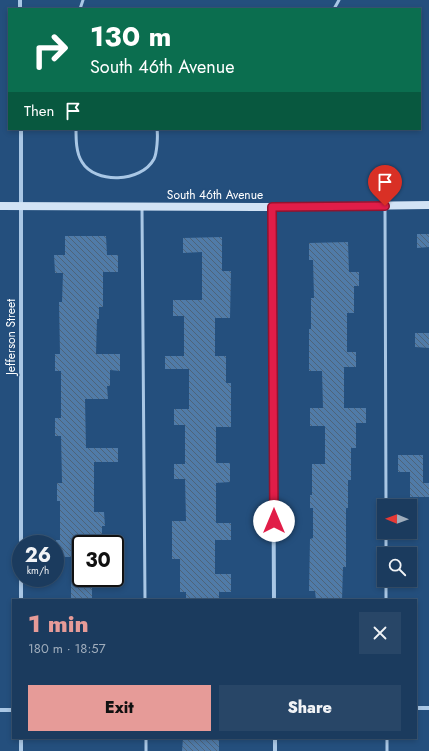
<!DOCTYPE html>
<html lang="en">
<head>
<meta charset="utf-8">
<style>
	body { margin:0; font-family:Jost,sans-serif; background:#284667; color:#f1f3f6; height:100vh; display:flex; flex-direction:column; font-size:15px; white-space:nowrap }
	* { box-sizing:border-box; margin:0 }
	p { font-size:13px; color:#a0adbc }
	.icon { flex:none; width:22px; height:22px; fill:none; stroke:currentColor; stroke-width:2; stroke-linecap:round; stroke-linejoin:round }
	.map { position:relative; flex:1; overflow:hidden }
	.drawer { position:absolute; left:12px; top:599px; width:405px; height:140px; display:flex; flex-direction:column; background:#1b3b5e; border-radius:0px; box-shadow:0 2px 6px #0003,0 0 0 1px #395573 }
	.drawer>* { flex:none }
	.hud { position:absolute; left:8px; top:8px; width:413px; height:122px; border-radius:0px; box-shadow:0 2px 6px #0003,0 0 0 1px #395573; background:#0b6e4f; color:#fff; overflow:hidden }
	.needle { width:26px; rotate:271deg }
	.fabs { position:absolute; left:377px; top:499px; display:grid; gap:8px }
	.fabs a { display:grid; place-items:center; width:40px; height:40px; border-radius:0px; background:#1b3b5e; box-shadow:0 2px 6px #0003,0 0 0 1px #395573; font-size:20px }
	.speed { position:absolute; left:12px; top:535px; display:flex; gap:8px; font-size:20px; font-weight:700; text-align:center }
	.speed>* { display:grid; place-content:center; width:52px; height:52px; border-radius:50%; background:#1b3b5e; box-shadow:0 2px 6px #0003,0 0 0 1px #395573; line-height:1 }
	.speed small { font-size:10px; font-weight:400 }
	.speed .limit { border:2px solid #111; border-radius:6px; background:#fff; color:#111 }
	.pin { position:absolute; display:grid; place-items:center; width:34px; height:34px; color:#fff; margin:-41px -17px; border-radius:50% 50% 50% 0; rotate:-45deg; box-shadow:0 0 4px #0007 }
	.pin .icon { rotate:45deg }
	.me { position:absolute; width:44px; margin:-22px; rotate:0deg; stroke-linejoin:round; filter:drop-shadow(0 0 3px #0008) }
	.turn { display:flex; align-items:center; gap:14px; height:84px; padding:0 16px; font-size:18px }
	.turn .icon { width:52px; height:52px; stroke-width:2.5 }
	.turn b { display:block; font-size:28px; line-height:34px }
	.then { display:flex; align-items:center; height:38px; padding:0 16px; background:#0003; gap:8px; font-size:15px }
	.round { display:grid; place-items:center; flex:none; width:42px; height:42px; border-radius:0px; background:#284667 }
	.headline { display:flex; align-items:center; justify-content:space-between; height:68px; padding:0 16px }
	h1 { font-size:24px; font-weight:800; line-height:30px; color:#e69b98 }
	.action { display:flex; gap:8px; margin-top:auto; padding:8px 16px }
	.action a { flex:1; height:46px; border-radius:0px; background:#e69b98; color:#111; font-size:16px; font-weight:800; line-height:46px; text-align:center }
	.action a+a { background:#284667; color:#f1f3f6 }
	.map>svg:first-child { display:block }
	.building { fill:url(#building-back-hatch) }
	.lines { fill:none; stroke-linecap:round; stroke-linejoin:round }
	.lane { stroke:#a9c7e5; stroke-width:3 }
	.street { stroke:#a9c7e5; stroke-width:4 }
	.secondary { stroke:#d2e3f5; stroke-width:8 }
	.route-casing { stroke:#92132f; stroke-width:10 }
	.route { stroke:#e11d48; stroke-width:7 }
	.labels { text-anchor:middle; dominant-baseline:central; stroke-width:3; stroke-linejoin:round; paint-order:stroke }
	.street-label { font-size:12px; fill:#fff; stroke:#244f7d }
</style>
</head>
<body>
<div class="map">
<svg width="429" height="751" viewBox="0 0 429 751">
	<defs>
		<pattern id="building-back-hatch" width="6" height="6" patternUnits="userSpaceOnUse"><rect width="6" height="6" fill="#507ba8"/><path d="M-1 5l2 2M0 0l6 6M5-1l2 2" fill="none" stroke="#4e647a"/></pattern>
	</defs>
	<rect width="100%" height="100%" fill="#244f7d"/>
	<!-- building -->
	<g class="building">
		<path d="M417 234H429V247L417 248Z"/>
		<path d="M65 236H106L107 255H118V272H103V307H99V319H97L96 354H120V371L110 370V386H107L108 399H85L86 448H118V462H94V512H104L105 526H102V544H81V557H56V540H60V501H57V483H62L61 436H55V418H61V371H55V354H60L59 302H62L63 273H55L54 255H65Z"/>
		<path d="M222 237V271H231L230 318H215V356H226V383H231V427H216V463H230V482L216 483V523H231V540H215V574H231V592H219V600H186V592H180V559H172V521H186L185 479H174V464H185V425H174V409H189V369H165V356H184V316H173V300H202V252L183 253V238Z"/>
		<path d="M348 242 349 272H359V286H354V313H347V352H356V367H344V408H366V423H356V448H351V480H348V508H346V567H343L342 600H316L315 591H309L310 539 313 538V508H310V495H312V464H325V426H310V408H323L322 371H309V329H311V298H314L313 260H309V243Z"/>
		<path d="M415 333H429V348L415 347Z"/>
		<path d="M398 455H423V483H429V497H410V472H398Z"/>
		<rect x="71" y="578" width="21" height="22"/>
		<path d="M183 738H219V751H182Z"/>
	</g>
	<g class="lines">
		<!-- lane -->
		<g class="lane">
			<path d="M80 9 83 0"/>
			<path d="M334 9 339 0"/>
			<path d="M76 129C76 139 76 153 82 162 95 184 141 183 154 159 157 153 158 136 157 129"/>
			<path d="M385 207 386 506"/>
			<path d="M142 208 145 600"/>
			<path d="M386 532V554"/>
			<path d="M386 580V600"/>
			<path d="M146 738V751"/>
			<path d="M387 738V751"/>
		</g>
		<!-- street -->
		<g class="street">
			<path d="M20 0V9"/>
			<path d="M21 129V544"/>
			<path d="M272 207 274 600"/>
			<path d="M21 578V600"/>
			<path d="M416 708H429"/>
			<path d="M0 710H13"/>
			<path d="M21 738V751"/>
			<path d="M275 738V751"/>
		</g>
		<!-- secondary -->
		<path class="secondary" d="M0 206 272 207 429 205"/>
	</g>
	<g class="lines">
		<defs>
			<path id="route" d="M274 521 272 207 385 206"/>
		</defs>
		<!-- route casing -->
		<use href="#route" class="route-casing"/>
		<!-- route -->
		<use href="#route" class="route"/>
	</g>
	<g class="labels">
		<!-- street labels -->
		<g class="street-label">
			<text x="215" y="195">South 46th Avenue</text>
			<text transform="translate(11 337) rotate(-90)">Jefferson Street</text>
		</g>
	</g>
</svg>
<div class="fabs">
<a><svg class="needle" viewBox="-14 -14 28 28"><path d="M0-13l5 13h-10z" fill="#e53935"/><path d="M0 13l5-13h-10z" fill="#a0adbc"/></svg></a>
<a><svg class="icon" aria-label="search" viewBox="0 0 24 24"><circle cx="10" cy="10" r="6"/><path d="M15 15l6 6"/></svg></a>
</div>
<div class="speed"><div>26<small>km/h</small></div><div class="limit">30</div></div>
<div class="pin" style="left:385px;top:206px;background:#d93025"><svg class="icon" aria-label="arrive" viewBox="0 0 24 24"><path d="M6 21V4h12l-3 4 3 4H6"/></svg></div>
<svg class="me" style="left:274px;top:521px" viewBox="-20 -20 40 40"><circle r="19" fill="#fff"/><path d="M0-13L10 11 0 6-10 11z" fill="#e11d48"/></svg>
<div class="hud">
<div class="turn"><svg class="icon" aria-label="right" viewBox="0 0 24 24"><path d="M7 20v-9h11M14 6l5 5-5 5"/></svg><div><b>130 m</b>South 46th Avenue</div></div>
<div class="then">Then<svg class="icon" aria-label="arrive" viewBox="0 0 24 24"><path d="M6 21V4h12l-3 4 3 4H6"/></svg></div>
</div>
<section class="drawer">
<div class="headline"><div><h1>1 min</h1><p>180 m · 18:57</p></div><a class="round"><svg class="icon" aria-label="close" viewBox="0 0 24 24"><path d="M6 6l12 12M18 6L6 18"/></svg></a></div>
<div class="action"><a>Exit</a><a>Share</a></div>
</section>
</div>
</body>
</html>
